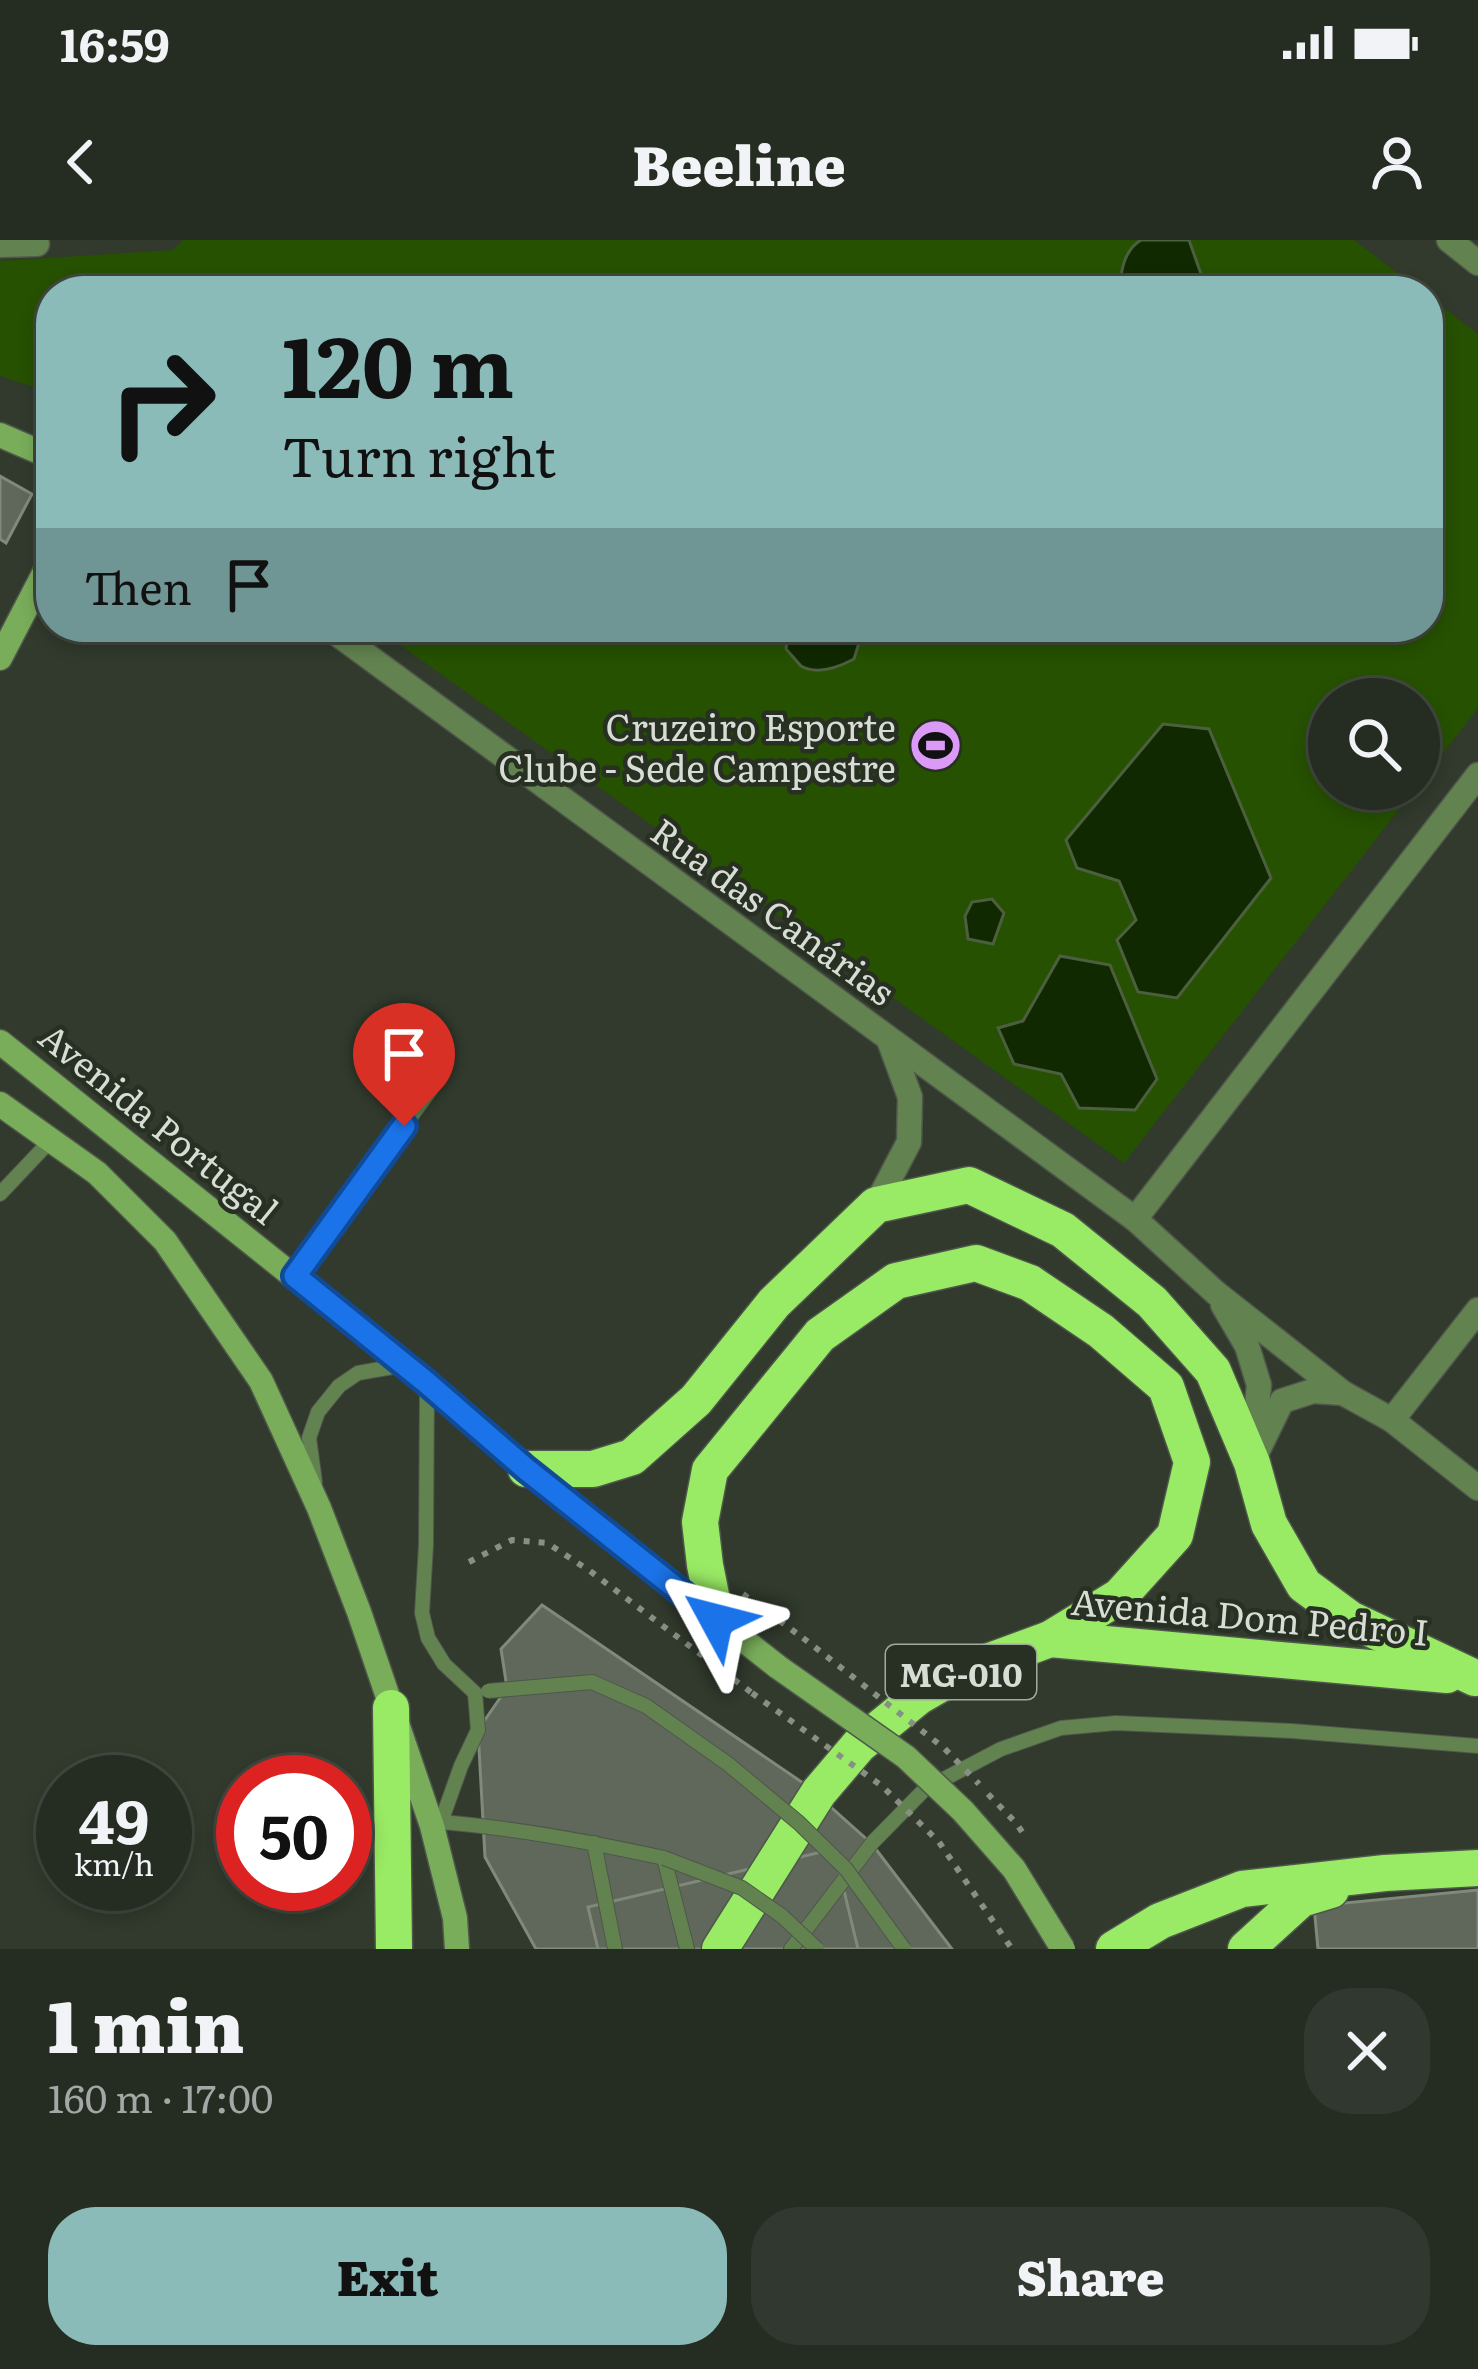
<!DOCTYPE html>
<html lang="en">
<head>
<meta charset="utf-8">
<style>
	body { margin:0; font-family:Literata,serif; background:#31382f; color:#f1f3f6; height:100vh; display:flex; flex-direction:column; font-size:45px; white-space:nowrap }
	* { box-sizing:border-box; margin:0 }
	p { font-size:39px; color:#a3a7a5 }
	.icon { flex:none; width:66px; height:66px; fill:none; stroke:currentColor; stroke-width:2; stroke-linecap:round; stroke-linejoin:round }
	.map { position:relative; height:1709px; overflow:hidden }
	.panel { display:flex; flex-direction:column; background:#252c22; flex:1 }
	.panel>* { flex:none }
	.top-card { position:absolute; left:36px; top:36px; width:1407px; height:366px; border-radius:48px; box-shadow:0 6px 18px #0003,0 0 0 3px #424840; background:#8bbbb9; color:#111; overflow:hidden }
	.fabs { position:absolute; left:1308px; top:438px; display:grid; gap:24px }
	.fabs a { display:grid; place-items:center; width:132px; height:132px; border-radius:50%; background:#252c22; box-shadow:0 6px 18px #0003,0 0 0 3px #424840; font-size:60px }
	.speed { position:absolute; left:36px; top:1515px; display:flex; gap:24px; font-size:60px; font-weight:700; text-align:center }
	.speed>* { display:grid; place-content:center; width:156px; height:156px; border-radius:50%; background:#252c22; box-shadow:0 6px 18px #0003,0 0 0 3px #424840; line-height:1 }
	.speed small { font-size:30px; font-weight:400 }
	.speed .limit { border:18px solid #d22; background:#fff; color:#111 }
	.pin { position:absolute; display:grid; place-items:center; width:102px; height:102px; color:#fff; margin:-123px -51px; border-radius:50% 50% 50% 0; rotate:-45deg; box-shadow:0 0 12px #0007 }
	.pin .icon { rotate:45deg }
	.me { position:absolute; width:132px; margin:-66px; rotate:308deg; stroke-linejoin:round; filter:drop-shadow(0 0 9px #0008) }
	.turn { display:flex; align-items:center; gap:42px; height:252px; padding:0 48px; font-size:54px }
	.turn .icon { width:156px; height:156px; stroke-width:2.5 }
	.turn b { display:block; font-size:84px; line-height:102px }
	.then { display:flex; align-items:center; height:114px; padding:0 48px; background:#0003; gap:24px; font-size:45px }
	.round { display:grid; place-items:center; flex:none; width:126px; height:126px; border-radius:48px; background:#31382f }
	.head { display:flex; align-items:center; justify-content:space-between; height:204px; padding:0 48px }
	h1 { font-size:72px; font-weight:800; line-height:90px }
	.primary-button { display:flex; gap:24px; margin-top:auto; padding:24px 48px }
	.primary-button a { flex:1; height:138px; border-radius:48px; background:#8bbbb9; color:#111; font-size:48px; font-weight:800; line-height:138px; text-align:center }
	.primary-button a+a { background:#31382f; color:#f1f3f6 }
	.status { display:flex; justify-content:space-between; align-items:center; height:84px; padding:0 60px; background:#252c22; direction:ltr }
	.status svg { height:33px; fill:currentColor }
	header { display:flex; justify-content:space-between; align-items:center; height:156px; padding:0 48px; background:#252c22; font-size:54px; font-weight:800 }
	.map>svg:first-child { display:block }
	.green { fill:#265100 }
	.water { fill:#102900; stroke:#4c5f40; stroke-width:3 }
	.building { fill:#5f685a; stroke:#808a7b; stroke-width:3 }
	.lines { fill:none; stroke-linecap:round; stroke-linejoin:round }
	.lane-casing { stroke:#4f574b; stroke-width:16 }
	.street-casing { stroke:#4f574b; stroke-width:27 }
	.secondary-casing { stroke:#4f574b; stroke-width:27 }
	.highway-casing { stroke:#4f574b; stroke-width:39 }
	.path { stroke:#889085; stroke-width:6; stroke-dasharray:6 9; stroke-linecap:butt }
	.lane { stroke:#628350; stroke-width:14 }
	.street { stroke:#628350; stroke-width:24 }
	.secondary { stroke:#79ad5a; stroke-width:24 }
	.highway { stroke:#99ea65; stroke-width:36 }
	.lane-bridge-casing { stroke:#4f574b; stroke-width:16; stroke-linecap:butt }
	.secondary-bridge-casing { stroke:#4f574b; stroke-width:27; stroke-linecap:butt }
	.path-bridge { stroke:#889085; stroke-width:6; stroke-dasharray:6 9; stroke-linecap:butt }
	.lane-bridge { stroke:#628350; stroke-width:14 }
	.secondary-bridge { stroke:#79ad5a; stroke-width:24 }
	.route-casing { stroke:#114b97; stroke-width:30 }
	.route { stroke:#1a73e8; stroke-width:21 }
	.labels { text-anchor:middle; dominant-baseline:central; stroke-width:9; stroke-linejoin:round; paint-order:stroke }
	.shield { fill:#273023; stroke:#a2a99f; stroke-width:3 }
	.shield-label { font-size:33px; font-weight:bold; fill:#d7ddd4 }
	.poi-label { font-size:36px; fill:#d7ddd4; stroke:#273023; text-anchor:end }
	.street-label { font-size:36px; fill:#d7ddd4; stroke:#273023 }
</style>
</head>
<body>
<div class="status"><b>16:59</b><svg viewBox="0 0 49 12"><path d="M0 12V9h3v3zM5 12V6h3v6zM10 12V3h3v9zM15 12V0h3v12zM26 1h20v11H26zM47 4h2v5h-2z"/></svg></div>
<header><svg class="icon" aria-label="back" viewBox="0 0 24 24"><path d="M15 5l-7 7 7 7"/></svg>Beeline<svg class="icon" aria-label="person" viewBox="0 0 24 24"><circle cx="12" cy="8" r="4"/><path d="M4 21q1-7 8-7t8 7"/></svg></header>
<div class="map">
<svg width="1478" height="1709" viewBox="0 0 1478 1709">
	<rect width="100%" height="100%" fill="#313a2d"/>
	<!-- green -->
	<g class="green">
		<path d="M183 0H1354L1421 51H51V155L43 150 0 136V21L173 10Z"/>
		<path d="M1428 56 1478 94V468L1419 544V459H1329V549H1415L1124 923 375 387H1428Z"/>
	</g>
	<!-- water -->
	<g class="water">
		<path d="M1141 0H1189L1207 51H1119C1121 32 1123 11 1141 0Z"/>
		<path d="M789 387H849L859 403 854 419C839 427 817 435 801 426 800 425 787 410 786 409Z"/>
		<path d="M1163 484 1209 489 1271 638 1177 758 1138 752 1117 700 1136 680 1119 641 1077 628 1066 600Z"/>
		<path d="M992 659 1004 673 993 704 968 699 965 676 972 662Z"/>
		<path d="M1060 716 1110 725 1157 839 1135 870 1079 868 1061 834 1014 824 998 788 1023 781Z"/>
	</g>
	<!-- building -->
	<g class="building">
		<path d="M0 236 32 254 6 303 0 299Z"/>
		<path d="M542 1365 806 1545 872 1604 952 1709H536L485 1617 478 1490 507 1448 501 1409Z"/>
		<path d="M834 1609 858 1709H598L588 1667Z"/>
		<path d="M1478 1650V1709H1318L1314 1666Z"/>
	</g>
	<g class="lines">
		<defs>
			<g id="lane">
				<path d="M0 954 51 900"/>
				<path d="M295 1036 431 849"/>
				<path d="M427 1143 426 1305 422 1373 428 1398 444 1424 475 1453 478 1490 461 1526 441 1582"/>
				<path d="M315 1242 309 1198 318 1172 339 1146 358 1133 404 1125"/>
				<path d="M441 1582C516 1588 591 1602 664 1618L687 1709"/>
				<path d="M594 1603 615 1709"/>
				<path d="M791 1709 872 1603 925 1549 1001 1509 1061 1488 1116 1483 1292 1491 1478 1506"/>
			</g>
			<g id="street">
				<path d="M1449 0 1478 23"/>
				<path d="M0 5 37 4"/>
				<path d="M328 387 1135 979 1216 1053 1343 1153 1392 1180 1478 1248"/>
				<path d="M876 965 909 902 910 857 889 800"/>
				<path d="M1135 979 1478 535"/>
				<path d="M1223 1065 1247 1106 1259 1145 1252 1214"/>
				<path d="M1392 1180 1478 1070"/>
				<path d="M1258 1210 1282 1161 1313 1151 1343 1153"/>
			</g>
			<g id="secondary">
				<path d="M0 195 51 217"/>
				<path d="M0 418 51 320"/>
				<path d="M0 802 427 1143 526 1229 778 1427"/>
				<path d="M0 864 97 933 165 1001 261 1141 319 1268 359 1372 432 1586 455 1678 457 1709"/>
			</g>
			<g id="highway">
				<path d="M526 1229H593L632 1217 696 1160 774 1063 876 965 969 945 1063 990 1152 1062 1213 1131 1252 1223 1269 1284 1304 1345 1350 1379 1475 1438"/>
				<path d="M716 1380 705 1325 700 1282 710 1230 820 1095 896 1041 976 1023 1030 1043 1101 1091 1166 1147 1192 1222 1175 1295 1120 1356 1050 1399"/>
				<path d="M391 1468 394 1709"/>
				<path d="M720 1709 819 1552 859 1505 918 1457 963 1431 1050 1399 1447 1435"/>
				<path d="M1114 1709 1160 1681 1242 1649 1385 1633 1478 1628"/>
				<path d="M1246 1709 1301 1659 1331 1650"/>
			</g>
		</defs>
		<!-- lane casing -->
		<use href="#lane" class="lane-casing"/>
		<!-- street casing -->
		<use href="#street" class="street-casing"/>
		<!-- secondary casing -->
		<use href="#secondary" class="secondary-casing"/>
		<!-- highway casing -->
		<use href="#highway" class="highway-casing"/>
		<!-- path -->
		<g class="path">
			<path d="M469 1322 512 1300 547 1303 590 1331 752 1453"/>
			<path d="M743 1354 803 1398"/>
		</g>
		<!-- lane -->
		<use href="#lane" class="lane"/>
		<!-- street -->
		<use href="#street" class="street"/>
		<!-- secondary -->
		<use href="#secondary" class="secondary"/>
		<!-- highway -->
		<use href="#highway" class="highway"/>
		<defs>
			<g id="lane-bridge">
				<path d="M488 1451 592 1442 646 1466 728 1524 799 1583 846 1629 904 1709"/>
				<path d="M664 1618 742 1648 782 1676 817 1709"/>
			</g>
			<path id="secondary-bridge" d="M778 1427 906 1517 963 1571 1014 1629 1063 1709"/>
		</defs>
		<!-- lane-bridge casing -->
		<use href="#lane-bridge" class="lane-bridge-casing"/>
		<!-- secondary-bridge casing -->
		<use href="#secondary-bridge" class="secondary-bridge-casing"/>
		<!-- path-bridge -->
		<g class="path-bridge">
			<path d="M803 1398 944 1508 979 1544"/>
			<path d="M752 1453 882 1546 939 1602 1012 1709"/>
			<path d="M988 1554 1017 1584 1026 1598"/>
		</g>
		<!-- lane-bridge -->
		<use href="#lane-bridge" class="lane-bridge"/>
		<!-- secondary-bridge -->
		<use href="#secondary-bridge" class="secondary-bridge"/>
	</g>
	<g class="lines">
		<defs>
			<path id="route" d="M404 886 295 1036 427 1143 526 1229 716 1380"/>
		</defs>
		<!-- route casing -->
		<use href="#route" class="route-casing"/>
		<!-- route -->
		<use href="#route" class="route"/>
	</g>
	<!-- icons -->
	<defs>
		<symbol id="stadium-disc" viewBox="-11 -11 22 22"><circle r="9.5" fill="#da9af6" stroke="#273023"/><path d="M0-5a6.5 5 0 1 0 0 10a6.5 5 0 1 0 0-10ZM-3.5-1.8h7v3.6h-7Z" fill="#111"/></symbol>
	</defs>
	<g fill-rule="evenodd">
		<use href="#stadium-disc" x="906" y="476" width="59" height="59"/>
	</g>
	<g class="labels">
		<!-- shield labels -->
		<rect class="shield" x="886" y="1405" width="150" height="54" rx="9"/>
		<g class="shield-label">
			<text x="961" y="1432">MG-010</text>
		</g>
		<!-- poi labels -->
		<g class="poi-label">
			<text x="896" y="485">Cruzeiro Esporte<tspan x="896" dy="41">Clube - Sede Campestre</tspan></text>
		</g>
		<!-- street labels -->
		<g class="street-label">
			<text transform="translate(774 670) rotate(36)">Rua das Canárias</text>
			<text transform="translate(160 882) rotate(39)">Avenida Portugal</text>
			<text transform="translate(1250 1375) rotate(5)">Avenida Dom Pedro I</text>
		</g>
	</g>
</svg>
<div class="fabs">
<a><svg class="icon" aria-label="search" viewBox="0 0 24 24"><circle cx="10" cy="10" r="6"/><path d="M15 15l6 6"/></svg></a>
</div>
<div class="speed"><div>49<small>km/h</small></div><div class="limit">50</div></div>
<div class="pin" style="left:404px;top:886px;background:#d93025"><svg class="icon" aria-label="arrive" viewBox="0 0 24 24"><path d="M6 21V4h12l-3 4 3 4H6"/></svg></div>
<svg class="me" style="left:716px;top:1380px" viewBox="-20 -20 40 40"><path d="M0-17L14 15 0 8-14 15z" fill="#1a73e8" stroke="#fff" stroke-width="4"/></svg>
<div class="top-card">
<div class="turn"><svg class="icon" aria-label="right" viewBox="0 0 24 24"><path d="M7 20v-9h11M14 6l5 5-5 5"/></svg><div><b>120 m</b>Turn right</div></div>
<div class="then">Then<svg class="icon" aria-label="arrive" viewBox="0 0 24 24"><path d="M6 21V4h12l-3 4 3 4H6"/></svg></div>
</div>
</div>
<section class="panel">
<div class="head"><div><h1>1 min</h1><p>160 m · 17:00</p></div><a class="round"><svg class="icon" aria-label="close" viewBox="0 0 24 24"><path d="M6 6l12 12M18 6L6 18"/></svg></a></div>
<div class="primary-button"><a>Exit</a><a>Share</a></div>
</section>
</body>
</html>
